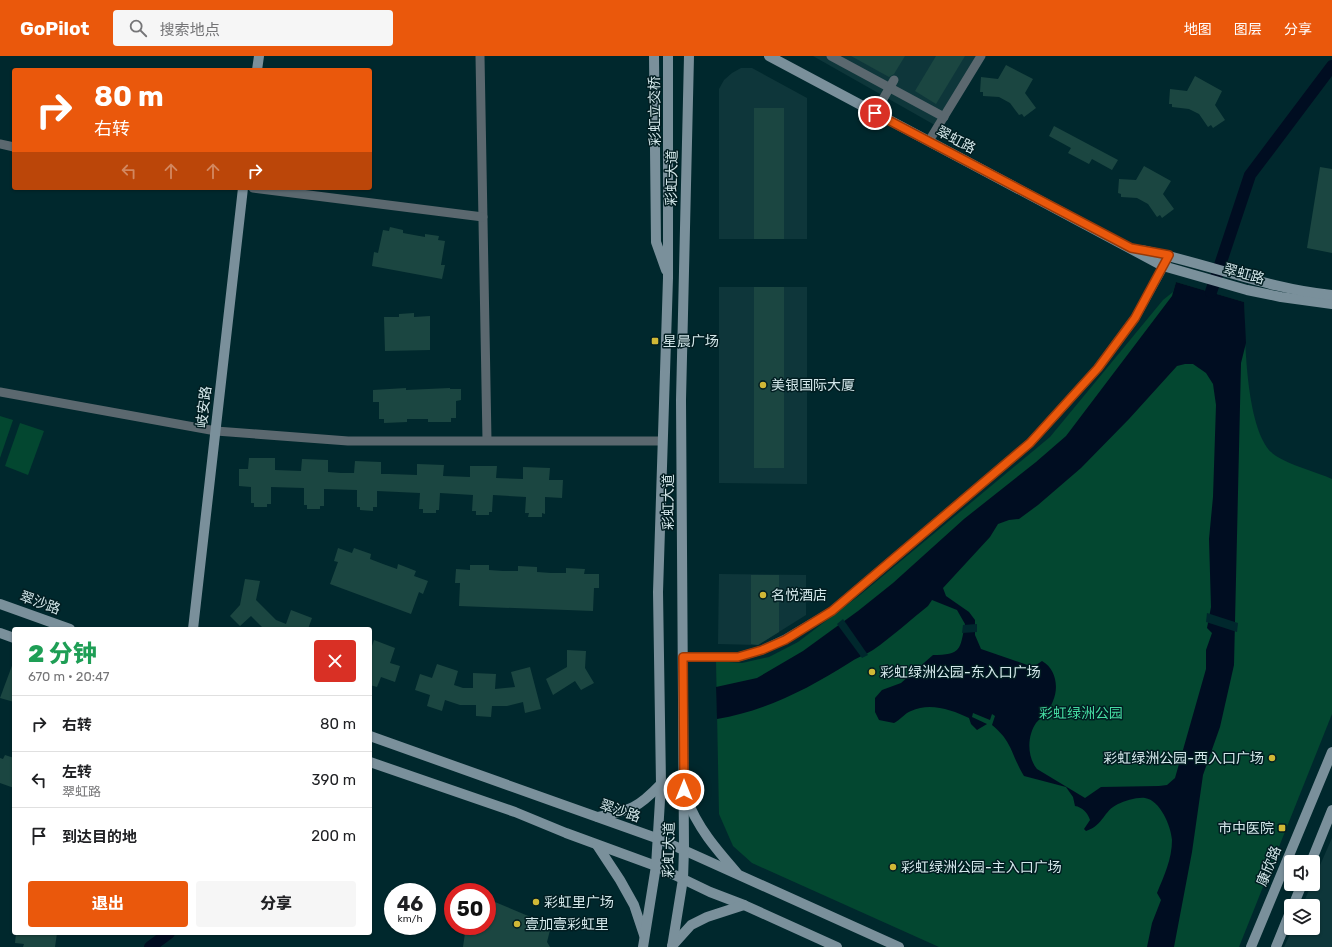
<!DOCTYPE html>
<html lang="zh">
<head>
<meta charset="utf-8">
<style>
	body { margin:0; font-family:Rubik,"Noto Sans SC",sans-serif; background:#f6f6f6; color:#202124; height:100vh; display:flex; flex-direction:column; font-size:15px; white-space:nowrap }
	* { box-sizing:border-box; margin:0 }
	p { font-size:13px; color:#757577 }
	.icon { flex:none; width:22px; height:22px; fill:none; stroke:currentColor; stroke-width:2; stroke-linecap:round; stroke-linejoin:round }
	.map { position:relative; flex:1; overflow:hidden }
	.details { position:absolute; left:12px; top:571px; width:360px; height:308px; display:flex; flex-direction:column; background:#fff; border-radius:4px; box-shadow:0 1px 3px #0004 }
	.details>* { flex:none }
	.top-card { position:absolute; left:12px; top:12px; width:360px; height:122px; border-radius:4px; box-shadow:0 1px 3px #0004; background:#ea580c; color:#fff; overflow:hidden }
	.fabs { position:absolute; left:1284px; top:799px; display:grid; gap:8px }
	.fabs a { display:grid; place-items:center; width:36px; height:36px; border-radius:4px; background:#fff; box-shadow:0 1px 3px #0004; font-size:20px }
	.speed { position:absolute; left:384px; top:827px; display:flex; gap:8px; font-size:20px; font-weight:700; text-align:center }
	.speed>* { display:grid; place-content:center; width:52px; height:52px; border-radius:50%; background:#fff; box-shadow:0 1px 3px #0004; line-height:1 }
	.speed small { font-size:10px; font-weight:400 }
	.speed .limit { border:6px solid #d22; background:#fff; color:#111 }
	.pin { position:absolute; display:grid; place-items:center; width:34px; height:34px; color:#fff; margin:-17px; border:2px solid #fff; border-radius:50%; box-shadow:0 1px 4px #0007 }
	.me { position:absolute; width:44px; margin:-22px; rotate:0deg; stroke-linejoin:round; filter:drop-shadow(0 0 3px #0008) }
	.turn { display:flex; align-items:center; gap:14px; height:84px; padding:0 16px; font-size:18px }
	.turn .icon { width:52px; height:52px; stroke-width:2.5 }
	.turn b { display:block; font-size:28px; line-height:34px }
	.lanes { display:flex; align-items:center; height:38px; padding:0 16px; background:#0003; justify-content:center; gap:20px; direction:ltr }
	.lanes .off { opacity:.35 }
	.round { display:grid; place-items:center; flex:none; width:42px; height:42px; border-radius:4px; background:#f6f6f6 }
	.headline { display:flex; align-items:center; justify-content:space-between; height:68px; padding:0 16px }
	h1 { font-size:24px; font-weight:800; line-height:30px; color:#1e9e55 }
	.primary-button { display:flex; gap:8px; margin-top:auto; padding:8px 16px }
	.primary-button a { flex:1; height:46px; border-radius:4px; background:#ea580c; color:#fff; font-size:16px; font-weight:800; line-height:46px; text-align:center }
	.primary-button a+a { background:#f6f6f6; color:#202124 }
	ul { padding:0; list-style:none }
	li { display:flex; align-items:center; gap:12px; height:56px; padding:0 16px; border-top:1px solid #e0e0e0 }
	li div { flex:1 }
	li b { display:block; font-size:15px }
	li em { font-style:normal }
	header { display:flex; align-items:center; gap:24px; box-sizing:border-box; height:56px; padding:0 20px; background:#ea580c; color:#fff }
	header strong { font-size:19px }
	nav { display:flex; gap:22px; margin-inline-start:auto; font-size:14px }
	.search { width:280px; height:36px; background:#f6f6f6; display:flex; align-items:center; gap:10px; box-sizing:border-box; padding:0 14px; border-radius:4px; color:#757577; font-size:15px }
	.map>svg:first-child { display:block }
	.built { fill:#0e363a }
	.green { fill:#034730 }
	.water { fill:#000d21; fill-rule:evenodd }
	.pier { fill:#00282d }
	.lines { fill:none; stroke-linecap:round; stroke-linejoin:round }
	.canal { stroke:#000d21; stroke-width:12 }
	.building { fill:#1b4641 }
	.street { stroke:#5b686f; stroke-width:9 }
	.secondary { stroke:#7a909b; stroke-width:10 }
	.route-casing { stroke:#983908; stroke-width:10 }
	.route { stroke:#ea580c; stroke-width:7 }
	.poi-dot { fill:#d0b836; stroke:#011d21; stroke-width:1.5 }
	.labels { text-anchor:middle; dominant-baseline:central; stroke-width:3; stroke-linejoin:round; paint-order:stroke }
	.street-label { font-size:14px; fill:#d3e7ea; stroke:#011d21 }
	.poi-label { font-size:14px; fill:#d3e7ea; stroke:#011d21; text-anchor:start }
	.park-label { font-size:14px; fill:#45dca2; stroke:#011d21 }
</style>
</head>
<body>
<header>
<strong>GoPilot</strong>
<div class="search"><svg class="icon" aria-label="search" viewBox="0 0 24 24"><circle cx="10" cy="10" r="6"/><path d="M15 15l6 6"/></svg>搜索地点</div>
<nav><a>地图</a><a>图层</a><a>分享</a></nav>
</header>
<div class="map">
<svg width="1332" height="891" viewBox="0 0 1332 891">
	<rect width="100%" height="100%" fill="#00282d"/>
	<!-- built -->
	<g class="built">
		<path d="M813 0H980L940 72Z"/>
		<path d="M741 12H752L807 42V183H719V33L724 24 732 17Z"/>
		<path d="M719 231H807V428L719 427Z"/>
		<path d="M719 518 806 519V559L758 589 718 588Z"/>
		<path d="M1332 782V891H1284L1293 872H1313V850H1302Z"/>
	</g>
	<!-- green -->
	<g class="green">
		<path d="M1176 226 1244 246C1245 279 1245 381 1276 400 1290 409 1316 416 1332 423V658L1239 891H939L752 807 733 790 719 758 716 605 742 607 769 601 798 586 860 539 1050 381 1163 244 1173 236Z"/>
		<path d="M0 360 13 364 0 402Z"/>
		<path d="M20 367 44 375 28 419 5 410Z"/>
	</g>
	<!-- water -->
	<path class="water" d="M1176 226 1244 246 1246 287 1241 307 1234 609 1220 671 1203 719 1192 796 1174 891H1147L1152 867 1161 844 1157 837C1164 820 1172 803 1172 784 1171 770 1160 744 1145 742 1137 741 1125 745 1118 748 1103 755 1104 769 1086 775L1084 773 1090 764C1088 757 1082 751 1075 750L1073 741 1066 731 1024 720C1011 699 1013 686 992 669L995 660 992 658 990 664 973 657 972 661 987 668 977 674 971 668 969 662C952 654 930 646 911 655 905 657 900 664 894 667L879 664 875 656V642L882 634 901 627 933 599C961 599 960 594 965 568L957 554 932 544 928 550C910 564 892 581 873 594 865 599 856 602 849 607 808 633 765 655 717 663L716 631 757 622 803 595 858 555 893 527 964 463 1036 406 1066 380 1172 240ZM1185 308H1193L1206 317 1213 328 1216 349 1213 441 1209 483 1211 551 1207 572 1212 577 1206 594V613L1175 722 1167 729 1159 730 1101 731 1085 742 1037 713C1027 701 1027 680 1036 667 1042 660 1050 654 1053 645 1059 631 1056 613 1042 605L1033 611 981 593 975 579V564L969 556 946 540 943 532 990 481 998 468 1009 464 1019 463 1038 449 1081 412 1129 363 1177 310Z"/>
	<!-- pier -->
	<g class="pier">
		<path d="M1207 557 1238 567 1237 576 1206 566Z"/>
		<path d="M843 563 868 599 862 602 837 568Z"/>
		<path d="M977 568V576L962 577 963 569Z"/>
	</g>
	<g class="lines">
		<!-- canal -->
		<g class="canal">
			<path d="M1211 236 1250 119 1332 10"/>
			<path d="M150 891 169 877"/>
		</g>
	</g>
	<!-- building -->
	<g class="building">
		<path d="M851 0H905L894 18 889 21Z"/>
		<path d="M936 0H965L936 48 915 35Z"/>
		<path d="M1006 9 1033 23 1025 37 1036 52 1024 61 1022 58 1019 59 1010 47 999 41 983 40V36H980L981 21 998 23Z"/>
		<path d="M1195 20 1222 35 1215 49 1225 64 1213 72 1211 69 1208 71 1199 58 1189 53 1172 51V48H1169L1170 33 1187 35Z"/>
		<rect x="754" y="52" width="30" height="131"/>
		<path d="M1054 70 1118 104 1112 114 1092 103 1089 108 1068 97 1071 92 1049 80Z"/>
		<path d="M1144 110 1171 125 1163 138 1174 153 1162 162 1160 159 1157 161 1148 148 1137 142 1121 141V138L1118 137 1119 123 1136 124Z"/>
		<path d="M1320 111 1332 113V197L1307 192Z"/>
		<path d="M390 171 403 174V177L425 181V178L439 180 438 184 445 185 441 209H445L442 223 372 210 374 196 378 197 383 174 389 175Z"/>
		<rect x="754" y="231" width="30" height="181"/>
		<path d="M414 257V261L430 260V294L385 295 384 261H399V258Z"/>
		<path d="M406 332V334L450 332V333H461V344L456 345V362H451V366H428V363H407V366L384 367V363H379V346H373V334Z"/>
		<path d="M249 402H275V414L301 415 302 403 328 404V416L341 417H354L355 405 381 406V418H389L417 419V408L444 409 443 420 470 421V410H497L496 422 523 423V411L550 412 549 424H563L562 442 545 441V458L542 457V461H528L529 457H525L526 441 493 439 492 456H489V459H476V455H472L473 439 440 437 439 454H436V457H423V453H419L420 437 377 435V451H373V455L360 454V451H357V434L324 433V450H320V453H307V449H304V432L271 431V448H267V451H254V447H251V431L239 430V413H248Z"/>
		<path d="M338 492 352 497 354 492 371 498 370 503 383 508 397 513 398 508 416 515 414 520 428 525 423 538 419 536 411 558 330 528 338 506 334 505Z"/>
		<path d="M470 509H489V514L503 515H518V510L537 511V516L551 517H566V512L585 513 584 518H599V532H594L593 555 459 550 460 527H455L456 513 470 514Z"/>
		<path d="M751 519H779V576L758 589 751 588Z"/>
		<path d="M245 523 260 525 256 544 276 564 286 568 291 554 312 562 308 573H264L251 560 240 570 230 560 240 549Z"/>
		<path d="M374 584 395 592 390 607 400 610 395 626 381 621 377 631 370 629V596Z"/>
		<path d="M567 594 586 595 585 612 594 627 581 634 575 625 553 639 546 623 567 611Z"/>
		<path d="M13 607H14V646L0 642Z"/>
		<path d="M437 608 458 615 454 629 463 632H473V617L496 618 495 633 515 631 511 616 530 611 541 653 525 657 523 646 507 650H492L491 661 476 660V649H460L445 644 442 655 427 650 430 639 415 634 420 618 432 622Z"/>
		<path d="M5 699 14 702V732L0 727V702L3 703Z"/>
		<path d="M487 846H495L545 867 549 870 550 874 547 886 550 891H463L466 870H487Z"/>
		<path d="M16 877H57L55 891H23L24 888 15 887Z"/>
	</g>
	<g class="lines">
		<!-- street -->
		<g class="street">
			<path d="M480 0 487 384"/>
			<path d="M831 0 944 61"/>
			<path d="M875 57 894 24"/>
			<path d="M929 85 981 0"/>
			<path d="M0 88 14 91"/>
			<path d="M253 132 483 161"/>
			<path d="M0 336 216 375 348 385H662"/>
			<path d="M683 601H738L762 594 785 583 832 555 1030 387 1098 312 1135 262 1167 204"/>
		</g>
		<!-- secondary -->
		<g class="secondary">
			<path d="M654 0 656 186 666 214"/>
			<path d="M769 0 1163 210 1247 234 1281 241 1332 248"/>
			<path d="M257 14 259 0"/>
			<path d="M1141 194C1205 206 1266 233 1332 239"/>
			<path d="M0 548 70 573"/>
			<path d="M193 573 243 132"/>
			<path d="M0 577 14 582"/>
			<path d="M370 680 659 783 899 891"/>
			<path d="M370 706 515 756 566 777 656 810 710 836 744 849 837 891"/>
			<path d="M686 741C697 771 716 793 737 817"/>
			<path d="M598 761C631 754 637 753 661 728"/>
			<path d="M597 789 620 824 634 849 644 879"/>
			<path d="M1311 806 1332 754"/>
			<path d="M1293 850 1302 828"/>
			<path d="M672 890 691 869 707 861 744 849"/>
			<path d="M643 891 656 810 661 728 658 536 668 222V0"/>
			<path d="M672 891 683 823 684 793 681 344 689 0"/>
			<path d="M1251 891 1332 696"/>
			<path d="M1276 891 1291 854"/>
		</g>
	</g>
	<g class="lines">
		<defs>
			<path id="route" d="M684 734 683 601H738L762 594 785 584 832 555 1030 387 1098 312 1135 262 1169 199 1131 192 875 57"/>
		</defs>
		<!-- route casing -->
		<use href="#route" class="route-casing"/>
		<!-- route -->
		<use href="#route" class="route"/>
	</g>
	<!-- markers -->
	<g class="poi-dot">
		<rect x="651" y="281" width="8" height="8" rx="2"/>
		<circle cx="763" cy="329" r="4"/>
		<circle cx="763" cy="539" r="4"/>
		<circle cx="872" cy="616" r="4"/>
		<circle cx="1272" cy="702" r="4"/>
		<rect x="1278" y="768" width="8" height="8" rx="2"/>
		<circle cx="893" cy="811" r="4"/>
		<circle cx="536" cy="846" r="4"/>
		<circle cx="517" cy="868" r="4"/>
	</g>
	<g class="labels">
		<!-- street labels -->
		<g class="street-label">
			<text transform="translate(655 55) rotate(-91)">彩虹立交桥</text>
			<text transform="translate(956 84) rotate(28)">翠虹路</text>
			<text transform="translate(672 122) rotate(-89)">彩虹大道</text>
			<text transform="translate(1244 218) rotate(15)">翠虹路</text>
			<text transform="translate(204 351) rotate(-83)">岐安路</text>
			<text transform="translate(668 446) rotate(-90)">彩虹大道</text>
			<text transform="translate(40 547) rotate(20)">翠沙路</text>
			<text transform="translate(620 755) rotate(19)">翠沙路</text>
			<text transform="translate(669 794) rotate(-89)">彩虹大道</text>
			<text transform="translate(1269 810) rotate(-68)">康欣路</text>
		</g>
		<!-- poi labels -->
		<g class="poi-label">
			<text x="663" y="285">星晨广场</text>
			<text x="771" y="329">美银国际大厦</text>
			<text x="771" y="539">名悦酒店</text>
			<text x="880" y="616">彩虹绿洲公园-东入口广场</text>
			<text x="1264" y="702" text-anchor="end">彩虹绿洲公园-西入口广场</text>
			<text x="1274" y="772" text-anchor="end">市中医院</text>
			<text x="901" y="811">彩虹绿洲公园-主入口广场</text>
			<text x="544" y="846">彩虹里广场</text>
			<text x="525" y="868">壹加壹彩虹里</text>
		</g>
		<!-- park labels -->
		<g class="park-label">
			<text x="1081" y="657">彩虹绿洲公园</text>
		</g>
	</g>
</svg>
<div class="fabs">
<a><svg class="icon" aria-label="sound" viewBox="0 0 24 24"><path d="M4 9h4l5-4v14l-5-4H4zM17 9q2 3 0 6"/></svg></a>
<a><svg class="icon" aria-label="layers" viewBox="0 0 24 24"><path d="M12 4l9 5-9 5-9-5zM3 14l9 5 9-5"/></svg></a>
</div>
<div class="speed"><div>46<small>km/h</small></div><div class="limit">50</div></div>
<div class="pin" style="left:875px;top:57px;background:#d93025"><svg class="icon" aria-label="arrive" viewBox="0 0 24 24"><path d="M6 21V4h12l-3 4 3 4H6"/></svg></div>
<svg class="me" style="left:684px;top:734px" viewBox="-20 -20 40 40"><circle r="17" fill="#ea580c" stroke="#fff" stroke-width="3"/><path d="M0-11L8 9 0 5-8 9z" fill="#fff"/></svg>
<div class="top-card">
<div class="turn"><svg class="icon" aria-label="right" viewBox="0 0 24 24"><path d="M7 20v-9h11M14 6l5 5-5 5"/></svg><div><b>80 m</b>右转</div></div>
<div class="lanes"><svg class="icon off" aria-label="left" viewBox="0 0 24 24"><path d="M17 20v-9H6M10 6l-5 5 5 5"/></svg><svg class="icon off" aria-label="ahead" viewBox="0 0 24 24"><path d="M12 20V5M6 11l6-6 6 6"/></svg><svg class="icon off" aria-label="ahead" viewBox="0 0 24 24"><path d="M12 20V5M6 11l6-6 6 6"/></svg><svg class="icon" aria-label="right" viewBox="0 0 24 24"><path d="M7 20v-9h11M14 6l5 5-5 5"/></svg></div>
</div>
<section class="details">
<div class="headline"><div><h1>2 分钟</h1><p>670 m · 20:47</p></div><a class="round" style="background:#d93025;color:#fff"><svg class="icon" aria-label="close" viewBox="0 0 24 24"><path d="M6 6l12 12M18 6L6 18"/></svg></a></div>
<ul>
<li><svg class="icon" aria-label="right" viewBox="0 0 24 24"><path d="M7 20v-9h11M14 6l5 5-5 5"/></svg><div><b>右转</b></div><em>80 m</em></li>
<li><svg class="icon" aria-label="left" viewBox="0 0 24 24"><path d="M17 20v-9H6M10 6l-5 5 5 5"/></svg><div><b>左转</b><p>翠虹路</p></div><em>390 m</em></li>
<li><svg class="icon" aria-label="arrive" viewBox="0 0 24 24"><path d="M6 21V4h12l-3 4 3 4H6"/></svg><div><b>到达目的地</b></div><em>200 m</em></li>
</ul>
<div class="primary-button"><a>退出</a><a>分享</a></div>
</section>
</div>
</body>
</html>
